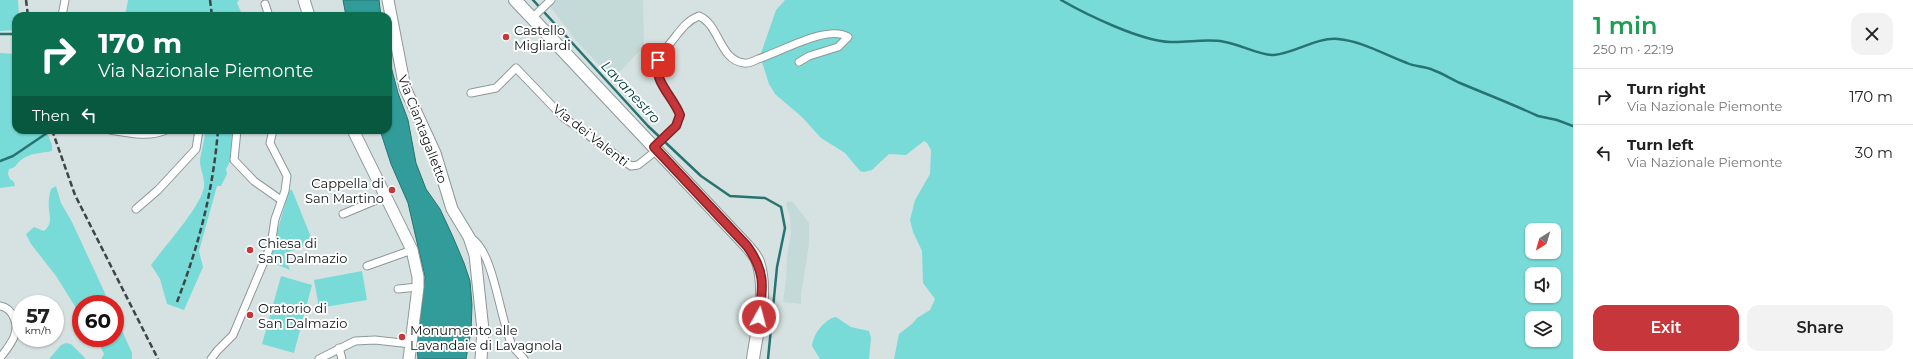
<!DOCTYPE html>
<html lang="en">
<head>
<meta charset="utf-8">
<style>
	body { margin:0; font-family:Montserrat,sans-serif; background:#f2f2f2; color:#222; height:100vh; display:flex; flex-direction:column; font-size:15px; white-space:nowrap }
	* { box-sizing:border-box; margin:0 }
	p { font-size:13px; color:#767676 }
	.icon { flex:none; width:22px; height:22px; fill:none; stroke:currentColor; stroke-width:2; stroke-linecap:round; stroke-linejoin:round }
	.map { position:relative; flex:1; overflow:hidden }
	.drawer { display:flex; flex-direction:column; background:#fff; width:340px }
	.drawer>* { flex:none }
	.guide { position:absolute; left:12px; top:12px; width:380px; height:122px; border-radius:12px; box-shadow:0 1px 3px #0004; background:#0b6e4f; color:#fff; overflow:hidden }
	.needle { width:26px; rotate:217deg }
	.controls { position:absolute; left:1525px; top:223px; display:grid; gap:8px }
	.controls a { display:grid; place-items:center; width:36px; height:36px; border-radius:8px; background:#fff; box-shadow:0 1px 3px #0004; font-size:20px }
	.speed { position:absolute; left:12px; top:295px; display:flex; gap:8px; font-size:20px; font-weight:700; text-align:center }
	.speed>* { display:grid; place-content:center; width:52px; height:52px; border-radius:50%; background:#fff; box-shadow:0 1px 3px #0004; line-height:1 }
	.speed small { font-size:10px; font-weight:400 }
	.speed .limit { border:6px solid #d22; background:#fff; color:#111 }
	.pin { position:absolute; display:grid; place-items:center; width:34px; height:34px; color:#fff; margin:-17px; border-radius:8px; box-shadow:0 2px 6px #0006 }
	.me { position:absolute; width:44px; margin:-22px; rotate:7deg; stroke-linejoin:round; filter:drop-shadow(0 0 3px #0008) }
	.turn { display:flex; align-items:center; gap:14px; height:84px; padding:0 20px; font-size:18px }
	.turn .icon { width:52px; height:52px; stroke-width:2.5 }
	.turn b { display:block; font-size:28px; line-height:34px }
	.then { display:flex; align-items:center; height:38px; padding:0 20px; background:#0003; gap:8px; font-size:15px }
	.round { display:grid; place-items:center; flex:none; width:42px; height:42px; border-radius:12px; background:#f2f2f2 }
	.headline { display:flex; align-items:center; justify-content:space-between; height:68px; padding:0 20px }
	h1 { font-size:24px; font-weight:600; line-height:30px; color:#1e9e55 }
	.button { display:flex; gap:8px; margin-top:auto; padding:8px 20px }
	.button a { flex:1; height:46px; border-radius:12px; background:#c6363a; color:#fff; font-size:16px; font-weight:600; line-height:46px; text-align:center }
	.button a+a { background:#f2f2f2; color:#222 }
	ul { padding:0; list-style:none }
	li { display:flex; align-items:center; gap:12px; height:56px; padding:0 20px; border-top:1px solid #e0e0e0 }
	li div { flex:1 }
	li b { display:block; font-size:15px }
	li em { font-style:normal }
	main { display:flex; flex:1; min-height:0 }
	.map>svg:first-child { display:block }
	.built { fill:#c4dad8 }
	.green { fill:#79dbd8; fill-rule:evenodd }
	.water { fill:#319c99; stroke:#267370 }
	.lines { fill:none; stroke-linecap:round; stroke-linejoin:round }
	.stream { stroke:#267370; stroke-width:2.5 }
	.street-casing { stroke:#8d9898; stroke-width:9 }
	.secondary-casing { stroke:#8d9898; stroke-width:13 }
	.primary-casing { stroke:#8d9898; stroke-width:14 }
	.street { stroke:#fff; stroke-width:7 }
	.secondary { stroke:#fff; stroke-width:11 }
	.primary { stroke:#fff; stroke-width:12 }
	.rail { stroke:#3e4544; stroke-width:2.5; stroke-dasharray:6 3; stroke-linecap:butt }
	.route-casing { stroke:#812326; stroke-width:10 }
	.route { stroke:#c6363a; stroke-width:7 }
	.poi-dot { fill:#c6363a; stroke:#fff; stroke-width:1.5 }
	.labels { text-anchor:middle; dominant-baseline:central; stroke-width:4; stroke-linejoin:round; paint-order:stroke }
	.poi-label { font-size:13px; fill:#0e1312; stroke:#fff; text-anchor:start }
	.street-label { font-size:13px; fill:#0e1312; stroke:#fff }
	.water-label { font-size:14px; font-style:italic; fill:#004241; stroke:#fff }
</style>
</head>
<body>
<main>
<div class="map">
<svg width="1573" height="359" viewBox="0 0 1573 359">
	<rect width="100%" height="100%" fill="#d6e2e1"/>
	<!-- built -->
	<g class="built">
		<path d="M545 0H643L644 46 614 78 609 75 578 43Z"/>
		<path d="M788 201 793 202 809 223V244L801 295V304L783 302 786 279 787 256 791 233 790 217 786 204Z"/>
	</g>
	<!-- green -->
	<g class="green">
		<path d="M0 0H18L19 16H16V30L0 31Z"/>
		<path d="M128 0H239L237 3 241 12 234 16H125Z"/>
		<path d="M785 0H1573V359H894L899 334 912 324 917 318 930 310 935 299 923 283 922 251 913 232 910 220 915 200 930 174 931 150 927 143 924 141 906 155 889 154 872 170 864 172 860 171 845 153 821 138 802 117 775 94 769 84 760 56 776 10ZM1532 230H1554V252H1532ZM1532 274H1554V296H1532ZM1532 318H1554V340H1532Z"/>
		<path d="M0 53 16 54V130H46L52 145V151C42 153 29 153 21 160 16 164 16 168 9 169L8 174 10 179 14 182 15 186 0 188Z"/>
		<path d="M205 130H232L231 160 226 169 227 174 221 186H217L199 251 203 267 184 310 167 304 160 279 151 265C165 246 196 212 203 191 207 181 200 171 200 161 201 151 205 141 205 130Z"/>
		<path d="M56 186 61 203 72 222 110 304H81V316L56 276 31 244 26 234 34 227 44 231C55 222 47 212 49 199 49 196 50 193 51 189Z"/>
		<path d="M289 190H292L313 242 284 254 290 270 269 261Z"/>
		<path d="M362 271 367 300 319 308 314 280Z"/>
		<path d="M281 276 312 285 294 353 262 344Z"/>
		<path d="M115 315 132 353V359H101L104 354 96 338H115Z"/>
		<path d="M836 317 851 327 869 331 871 338 869 359H820L812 346C813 335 824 319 836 317Z"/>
		<path d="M66 343 71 344 86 359H49L61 345Z"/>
	</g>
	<!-- water -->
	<g class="water">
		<path d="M343 0H379L381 16H346Z"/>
		<path d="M388 55 398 93 408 120 416 163 426 189 440 209 453 237 464 263 470 281 472 305 471 331 466 359H418L417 345 425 277 408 203 391 164 380 130H388Z"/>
	</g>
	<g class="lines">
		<!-- stream -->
		<g class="stream">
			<path d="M533 0 648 126 701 176 730 196 765 198 781 207 785 228 777 267 768 359"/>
			<path d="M1061 0C1087 15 1141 41 1170 42 1188 43 1207 38 1225 42 1239 44 1261 56 1274 55 1296 53 1316 37 1338 39 1362 41 1385 55 1407 63 1415 67 1425 66 1433 70 1442 73 1451 79 1460 83 1486 94 1512 104 1538 116L1557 120 1573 126"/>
			<path d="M0 34H16"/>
			<path d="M0 161 13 156 47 133"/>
		</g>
		<defs>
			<g id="street">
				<path d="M265 4 269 16"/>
				<path d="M62 16 65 0"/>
				<path d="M532 18 551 0"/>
				<path d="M471 93 496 88 516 68 563 117 631 166 638 165 657 150"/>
				<path d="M110 130C128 133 149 138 166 130"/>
				<path d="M237 130 234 160 254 181 281 200"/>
				<path d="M654 147 676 126 680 115C674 99 649 76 659 59 662 53 667 47 672 41 680 31 686 21 699 16 720 25 719 60 744 63 748 64 754 61 758 59 781 52 828 24 848 37L838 47 809 56 799 62"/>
				<path d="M136 209 158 190 196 149 199 130"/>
				<path d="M343 214 386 196"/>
				<path d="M471 238C494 251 500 321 512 345 515 350 521 355 524 359"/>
				<path d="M367 266 412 250"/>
				<path d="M398 289 418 287"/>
				<path d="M0 306C7 307 11 311 14 318 21 333 9 346 0 358"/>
				<path d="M339 348 342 359"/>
				<path d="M211 359 217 351 233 335 271 245 275 219 285 191 287 176 270 143 273 130"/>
				<path d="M319 359 355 341 375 340 411 344"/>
			</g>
			<g id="secondary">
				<path d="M304 0 309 16"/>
				<path d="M388 0 405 88 435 153 452 209 469 237 475 255 483 330 481 359"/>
				<path d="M353 130 412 250 418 277V287L409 359"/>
			</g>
			<path id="primary" d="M515 0 747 246C751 251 756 256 758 262 768 292 757 329 753 359"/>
		</defs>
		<!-- street casing -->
		<use href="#street" class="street-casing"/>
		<!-- secondary casing -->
		<use href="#secondary" class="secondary-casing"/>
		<!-- primary casing -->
		<use href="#primary" class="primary-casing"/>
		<!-- street -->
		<use href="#street" class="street"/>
		<!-- secondary -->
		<use href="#secondary" class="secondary"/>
		<!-- primary -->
		<use href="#primary" class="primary"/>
		<!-- rail -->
		<g class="rail">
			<path d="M26 0 28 16"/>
			<path d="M210 0 212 16"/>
			<path d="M52 130 75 195 158 359"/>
			<path d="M177 302C199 245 213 191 218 130"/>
		</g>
	</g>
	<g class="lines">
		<defs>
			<path id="route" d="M658 60C653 82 673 96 680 115L676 126 654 147 747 246C766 272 763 287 759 317"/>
		</defs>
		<!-- route casing -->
		<use href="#route" class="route-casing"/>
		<!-- route -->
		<use href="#route" class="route"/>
	</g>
	<!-- markers -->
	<g class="poi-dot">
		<circle cx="506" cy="37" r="4"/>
		<circle cx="392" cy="190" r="4"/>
		<circle cx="250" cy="250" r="4"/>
		<circle cx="250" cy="315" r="4"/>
		<circle cx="402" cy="337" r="4"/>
	</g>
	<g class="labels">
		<!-- poi labels -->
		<g class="poi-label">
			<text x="514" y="30">Castello<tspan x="514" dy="15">Migliardi</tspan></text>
			<text x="384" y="183" text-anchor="end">Cappella di<tspan x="384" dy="15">San Martino</tspan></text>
			<text x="258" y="243">Chiesa di<tspan x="258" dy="15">San Dalmazio</tspan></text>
			<text x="258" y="308">Oratorio di<tspan x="258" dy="15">San Dalmazio</tspan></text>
			<text x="410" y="330">Monumento alle<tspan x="410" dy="15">Lavandaie di Lavagnola</tspan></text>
		</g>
		<!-- street labels -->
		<g class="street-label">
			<text transform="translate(423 129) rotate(69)">Via Ciantagalletto</text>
			<text transform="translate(591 135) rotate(38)">Via dei Valenti</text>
		</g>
		<!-- water labels -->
		<g class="water-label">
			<text transform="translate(631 92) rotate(47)">Lavanestro</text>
		</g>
	</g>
</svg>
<div class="controls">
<a><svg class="needle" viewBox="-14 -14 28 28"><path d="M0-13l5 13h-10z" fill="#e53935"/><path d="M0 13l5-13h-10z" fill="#767676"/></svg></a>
<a><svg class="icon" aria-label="sound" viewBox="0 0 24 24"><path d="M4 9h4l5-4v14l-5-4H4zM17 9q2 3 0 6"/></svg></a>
<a><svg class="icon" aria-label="layers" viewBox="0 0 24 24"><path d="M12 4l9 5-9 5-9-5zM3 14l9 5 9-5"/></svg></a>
</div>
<div class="speed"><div>57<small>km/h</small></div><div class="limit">60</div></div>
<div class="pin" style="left:658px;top:60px;background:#d93025"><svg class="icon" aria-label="arrive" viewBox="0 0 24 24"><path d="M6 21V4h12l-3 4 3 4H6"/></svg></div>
<svg class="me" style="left:759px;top:317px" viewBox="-20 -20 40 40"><circle r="17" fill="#c6363a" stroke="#fff" stroke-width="3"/><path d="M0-11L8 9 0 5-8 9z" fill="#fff"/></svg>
<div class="guide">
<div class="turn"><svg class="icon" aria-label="right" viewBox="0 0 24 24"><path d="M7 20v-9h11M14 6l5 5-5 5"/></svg><div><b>170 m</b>Via Nazionale Piemonte</div></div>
<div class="then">Then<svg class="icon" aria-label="left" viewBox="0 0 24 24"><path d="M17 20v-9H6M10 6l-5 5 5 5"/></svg></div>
</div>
</div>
<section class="drawer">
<div class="headline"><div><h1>1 min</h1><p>250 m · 22:19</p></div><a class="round"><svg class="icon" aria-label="close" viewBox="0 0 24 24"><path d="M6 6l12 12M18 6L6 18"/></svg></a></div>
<ul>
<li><svg class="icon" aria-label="right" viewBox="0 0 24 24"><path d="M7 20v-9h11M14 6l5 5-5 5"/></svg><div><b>Turn right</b><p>Via Nazionale Piemonte</p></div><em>170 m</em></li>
<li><svg class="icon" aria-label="left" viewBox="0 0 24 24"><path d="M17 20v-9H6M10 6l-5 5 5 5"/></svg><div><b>Turn left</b><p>Via Nazionale Piemonte</p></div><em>30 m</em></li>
</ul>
<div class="button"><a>Exit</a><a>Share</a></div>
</section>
</main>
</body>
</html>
